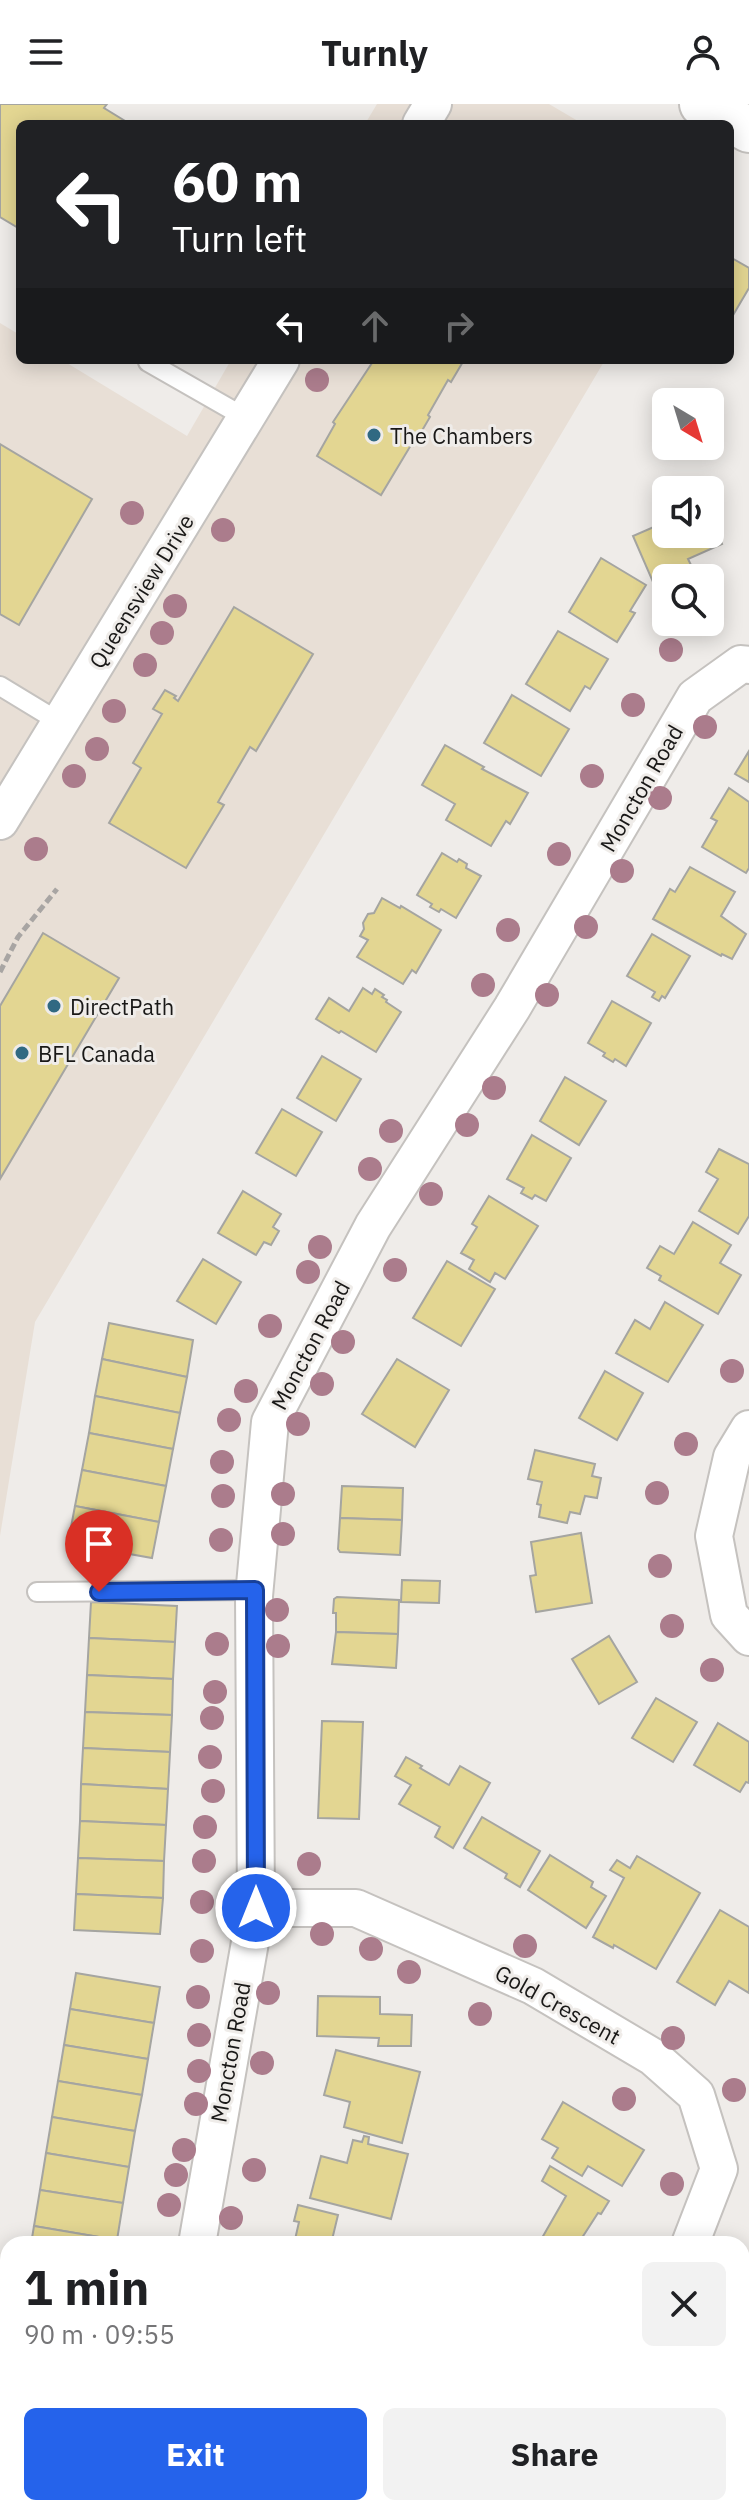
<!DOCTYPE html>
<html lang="en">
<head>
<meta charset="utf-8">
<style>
	body { margin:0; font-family:"IBM Plex Sans",sans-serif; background:#f2f2f2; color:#202124; height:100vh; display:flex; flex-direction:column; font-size:30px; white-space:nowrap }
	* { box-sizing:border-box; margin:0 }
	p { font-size:26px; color:#757577 }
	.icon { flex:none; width:44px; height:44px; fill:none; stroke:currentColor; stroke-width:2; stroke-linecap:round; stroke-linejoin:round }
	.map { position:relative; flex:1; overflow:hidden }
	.drawer { position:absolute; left:0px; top:2132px; width:750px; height:280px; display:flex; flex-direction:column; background:#fff; border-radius:24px 24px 0 0; box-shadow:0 4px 20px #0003 }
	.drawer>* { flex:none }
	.banner { position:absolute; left:16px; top:16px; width:718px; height:244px; border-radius:12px; box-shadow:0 4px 20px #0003; background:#202124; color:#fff; overflow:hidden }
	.needle { width:52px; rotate:142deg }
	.buttons { position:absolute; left:652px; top:284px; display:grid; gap:16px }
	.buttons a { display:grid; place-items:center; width:72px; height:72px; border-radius:12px; background:#fff; box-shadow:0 4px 20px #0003; font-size:40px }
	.pin { position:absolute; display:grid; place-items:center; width:68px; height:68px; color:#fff; margin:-82px -34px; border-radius:50% 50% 50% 0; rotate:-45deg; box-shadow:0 0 8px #0007 }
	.pin .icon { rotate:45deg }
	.me { position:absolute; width:88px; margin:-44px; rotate:0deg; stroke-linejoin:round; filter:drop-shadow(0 0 6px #0008) }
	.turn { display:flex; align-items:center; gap:28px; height:168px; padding:0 24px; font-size:36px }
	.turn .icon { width:104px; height:104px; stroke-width:2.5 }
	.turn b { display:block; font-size:56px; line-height:68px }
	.lanes { display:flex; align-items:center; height:76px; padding:0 24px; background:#0003; justify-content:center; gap:40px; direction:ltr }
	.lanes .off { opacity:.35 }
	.round { display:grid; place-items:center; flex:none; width:84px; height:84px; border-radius:12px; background:#f2f2f2 }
	.overview { display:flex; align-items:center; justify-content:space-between; height:136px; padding:0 24px }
	h1 { font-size:48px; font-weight:800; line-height:60px }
	.action { display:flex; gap:16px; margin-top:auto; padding:16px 24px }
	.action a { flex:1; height:92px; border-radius:12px; background:#2563eb; color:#fff; font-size:32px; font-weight:800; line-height:92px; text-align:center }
	.action a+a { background:#f2f2f2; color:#202124 }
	header { display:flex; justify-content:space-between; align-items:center; height:104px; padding:0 24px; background:#fff; font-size:36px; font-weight:800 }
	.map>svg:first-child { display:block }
	.built { fill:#e8dfd6 }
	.building { fill:#e3d692; stroke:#a5a5a1; stroke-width:2 }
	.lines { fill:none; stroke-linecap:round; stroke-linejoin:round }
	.lane-casing { stroke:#c5c2bf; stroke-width:22 }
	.street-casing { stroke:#c5c2bf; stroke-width:40 }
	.secondary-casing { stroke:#c5c2bf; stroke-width:48 }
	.path { stroke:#a8a5a3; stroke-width:5; stroke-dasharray:8 4; stroke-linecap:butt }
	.lane { stroke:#fff; stroke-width:18 }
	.street { stroke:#fff; stroke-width:36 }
	.secondary { stroke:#fff; stroke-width:44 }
	.tree { fill:#ab7c8c }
	.route-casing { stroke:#184099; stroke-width:20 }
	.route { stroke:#2563eb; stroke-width:14 }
	.poi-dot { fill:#306982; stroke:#efece9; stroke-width:3 }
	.labels { text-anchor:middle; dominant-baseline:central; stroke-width:6; stroke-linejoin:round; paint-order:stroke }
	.poi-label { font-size:22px; fill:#191817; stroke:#efece9; text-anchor:start }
	.street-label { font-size:22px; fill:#191817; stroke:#efece9 }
</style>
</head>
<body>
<header><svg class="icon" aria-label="menu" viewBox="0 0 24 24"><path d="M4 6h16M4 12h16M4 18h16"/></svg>Turnly<svg class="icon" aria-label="person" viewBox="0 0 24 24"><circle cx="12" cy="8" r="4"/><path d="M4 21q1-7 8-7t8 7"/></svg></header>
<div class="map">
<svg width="749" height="2412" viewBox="0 0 749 2412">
	<rect width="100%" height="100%" fill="#efece9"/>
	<!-- built -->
	<g class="built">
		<path d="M377 0H549L583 20H365Z"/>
		<path d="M0 219 20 231V256H62L187 332 231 256H605L35 1218 0 1432Z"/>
	</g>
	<!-- building -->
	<g class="building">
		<path d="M0 0H107L104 4 130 20H20V125L0 113Z"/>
		<path d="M730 153 749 164V184L732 213 730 212Z"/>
		<path d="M374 256H464L451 278 448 276 428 311 430 313 413 342 411 341 381 391 317 352 335 320 333 318Z"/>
		<path d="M0 340 92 395 19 521 0 510Z"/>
		<path d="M710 412 722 440 688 455 691 461 653 478 633 432 663 419 661 416 666 413V430H710Z"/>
		<path d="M601 454 646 481 630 507 635 509 617 538 569 508Z"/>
		<path d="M234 503 313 550 256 647 250 643 218 698 224 701 186 764 109 719 141 664 133 659 162 610 153 605 165 586 176 592 174 594 178 597Z"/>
		<path d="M558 527 608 555 590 585 585 582 570 607 526 580Z"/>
		<path d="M512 591 569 625 541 672 484 639Z"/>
		<path d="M445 641 484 663 482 665 528 689 510 720 506 717 491 742 446 716 455 700 422 681Z"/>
		<path d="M749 647V678L735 670Z"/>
		<path d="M729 684 749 698V764L746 769 702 743 717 717 711 714Z"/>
		<path d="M442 749 457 758 459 755 467 760 466 764 481 772 456 814 441 805 439 808 430 803 432 800 417 791Z"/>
		<path d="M690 763 735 788 721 812 746 830 732 855 722 850 721 852 653 815 670 785 675 788Z"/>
		<path d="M382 794 400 804 401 802 441 826 416 869 412 866 403 880 357 853 368 836 360 832 364 825 363 819 368 810 374 809Z"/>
		<path d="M43 829 119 874 0 1075V902Z"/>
		<path d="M652 830 690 852 665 894 662 892 659 897 652 893 655 888 627 872Z"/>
		<path d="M363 884 372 890 375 885 384 891 382 893 387 896 386 898 401 908 376 948 341 927 339 929 316 915 329 894 349 907Z"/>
		<path d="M612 897 651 919 626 962 615 955 613 958 603 952 605 949 588 939Z"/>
		<path d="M322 952 361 975 336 1017 297 994Z"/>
		<path d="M565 973 606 997 579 1041 540 1017Z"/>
		<path d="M282 1005 322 1028 296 1072 256 1049Z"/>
		<path d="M532 1031 571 1054 546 1097 535 1091 532 1095 521 1089 524 1084 507 1075Z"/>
		<path d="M719 1045 749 1060V1112L738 1130 699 1107 718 1075 706 1068Z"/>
		<path d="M243 1087 281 1110 273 1123 279 1127 271 1141 264 1138 256 1151 218 1129Z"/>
		<path d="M489 1092 538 1122 505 1175 495 1169 490 1178 469 1165 474 1156 461 1149 477 1123 472 1120Z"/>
		<path d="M693 1118 731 1141 720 1159 741 1171 718 1210 659 1176 661 1172 647 1164 660 1142 674 1150Z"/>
		<path d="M203 1155 241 1178 216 1220 177 1197Z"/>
		<path d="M447 1157 495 1185 461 1242 413 1214Z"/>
		<path d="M665 1198 703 1221 668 1278 616 1249 635 1216 650 1225Z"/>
		<path d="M109 1219 193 1236 187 1273 102 1255Z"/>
		<path d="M102 1255 187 1273 180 1309 95 1292Z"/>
		<path d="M397 1255 449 1286 415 1343 362 1310Z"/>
		<path d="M605 1267 643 1289 617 1336 579 1314Z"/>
		<path d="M95 1292 180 1309 173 1345 89 1329Z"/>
		<path d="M89 1329 173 1345 166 1382 82 1366Z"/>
		<path d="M535 1346 595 1360 592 1372 601 1374 597 1394 585 1392 580 1410 570 1408 567 1419 539 1413 541 1401 537 1400 542 1378 528 1375Z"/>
		<path d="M82 1366 166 1382 159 1418 75 1402Z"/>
		<path d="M342 1382 403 1384 402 1416 340 1414Z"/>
		<path d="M75 1402 159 1418 152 1454 68 1439Z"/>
		<path d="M340 1414 402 1416 400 1451 340 1448 338 1445Z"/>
		<path d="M581 1429 592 1499 536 1508 530 1472 536 1471 531 1438Z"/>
		<path d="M402 1476 440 1477 439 1499 401 1498Z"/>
		<path d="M337 1493 399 1496 398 1530 336 1528V1509H333L334 1495Z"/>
		<path d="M91 1498 177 1502 175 1538 89 1534Z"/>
		<path d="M336 1528 398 1530 396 1564 332 1560Z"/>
		<path d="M609 1532 637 1578 599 1600 572 1555Z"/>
		<path d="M89 1534 175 1538 173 1575 87 1571Z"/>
		<path d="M87 1571 173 1575 172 1611 85 1608Z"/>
		<path d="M656 1594 697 1618 673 1658 632 1634Z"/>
		<path d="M85 1608 172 1611 170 1648 83 1644Z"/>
		<path d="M322 1617 363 1618 359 1715 318 1714Z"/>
		<path d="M718 1619 749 1638V1679L746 1678 740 1688 694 1661Z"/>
		<path d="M83 1644 170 1648 168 1685 81 1680Z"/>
		<path d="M406 1653 422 1662 420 1664 449 1681 460 1662 490 1679 453 1744 435 1733 440 1723 399 1700 411 1681 395 1672Z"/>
		<path d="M81 1680 168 1685 166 1721 80 1717Z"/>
		<path d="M482 1713 540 1747 520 1783 505 1774 507 1770 464 1744Z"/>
		<path d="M80 1717 166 1721 164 1757 78 1754Z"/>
		<path d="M550 1751 593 1778 591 1783 606 1792 586 1824 528 1786Z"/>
		<path d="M637 1752 700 1789 656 1865 614 1841 613 1844 593 1833 624 1774 610 1766 617 1756 630 1764Z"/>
		<path d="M78 1754 164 1757 163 1794 76 1790Z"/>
		<path d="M76 1790 163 1794 160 1830 74 1826Z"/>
		<path d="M720 1806 749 1823V1889L729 1877 715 1901 677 1878Z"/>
		<path d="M76 1869 160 1883 154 1919 70 1905Z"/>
		<path d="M318 1892 380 1893V1910L412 1911 411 1942H378L379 1934 317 1932Z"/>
		<path d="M70 1905 154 1919 148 1955 64 1941Z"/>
		<path d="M64 1941 148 1955 142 1991 58 1977Z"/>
		<path d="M336 1946 420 1968 402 2039 344 2023 350 1998 324 1991Z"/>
		<path d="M58 1977 142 1991 135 2027 52 2013Z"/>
		<path d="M563 1998 644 2046 622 2082 588 2062 582 2072 552 2054 558 2044 542 2035Z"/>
		<path d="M52 2013 135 2027 129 2063 46 2049Z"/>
		<path d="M364 2032 369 2033 368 2040 408 2050 391 2115 310 2094 321 2052 347 2059 353 2036 362 2038Z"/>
		<path d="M46 2049 129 2063 123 2099 40 2086Z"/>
		<path d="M550 2062 609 2097 601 2110 598 2109 578 2140H551L542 2134 566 2092 542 2077Z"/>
		<path d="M40 2086 123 2099 117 2136 34 2122Z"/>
		<path d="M298 2101 338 2111 331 2140H294L299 2118 294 2117Z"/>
		<path d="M34 2122 117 2136V2140H31Z"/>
		<path d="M749 2198V2245L742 2241V2210Z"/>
		<path d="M6 2202 8 2203V2241L0 2239V2227Z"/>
		<path d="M0 2239 8 2241V2280L0 2277Z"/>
		<path d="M0 2277 8 2280V2318L0 2316Z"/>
		<path d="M0 2316 8 2318V2356L0 2354Z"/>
		<path d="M0 2354 8 2356V2394L0 2392Z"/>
		<path d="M0 2392 8 2394V2404H41L39 2412H0Z"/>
	</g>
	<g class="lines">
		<defs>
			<g id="lane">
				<path d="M148 258 246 314"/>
				<path d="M0 582 61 619"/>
				<path d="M37 1488 255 1486"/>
				<path d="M0 2180 8 2182"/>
			</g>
			<g id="street">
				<path d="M421 20 433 0"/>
				<path d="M0 717 281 256"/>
				<path d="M749 1325 732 1353 714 1432 729 1511 749 1533"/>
				<path d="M256 1804H356L533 1882 653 1953 696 1991 719 2065 690 2140"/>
				<path d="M197 2140 256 1804 254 1492 270 1318 373 1122 512 904 695 593 741 560 749 561"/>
				<path d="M343 2404 365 2412"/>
				<path d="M142 2412 145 2404"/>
				<path d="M503 2412 514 2404"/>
			</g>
			<path id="secondary" d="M702 0 749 26"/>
		</defs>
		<!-- lane casing -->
		<use href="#lane" class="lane-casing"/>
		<!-- street casing -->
		<use href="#street" class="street-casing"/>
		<!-- secondary casing -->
		<use href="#secondary" class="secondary-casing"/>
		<!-- path -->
		<path class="path" d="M0 868 18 833 57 785"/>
		<!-- lane -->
		<use href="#lane" class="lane"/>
		<!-- street -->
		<use href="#street" class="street"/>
		<!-- secondary -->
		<use href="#secondary" class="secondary"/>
	</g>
	<!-- trees -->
	<g class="tree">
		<circle cx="317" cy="276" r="12"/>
		<circle cx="132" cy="409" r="12"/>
		<circle cx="223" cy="426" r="12"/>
		<circle cx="175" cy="502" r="12"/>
		<circle cx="162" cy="529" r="12"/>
		<circle cx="671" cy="546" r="12"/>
		<circle cx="145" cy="561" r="12"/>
		<circle cx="633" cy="601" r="12"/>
		<circle cx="114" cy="607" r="12"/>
		<circle cx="705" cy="623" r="12"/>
		<circle cx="97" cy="645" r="12"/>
		<circle cx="74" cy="672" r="12"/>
		<circle cx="592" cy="672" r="12"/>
		<circle cx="660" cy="694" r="12"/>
		<circle cx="36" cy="745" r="12"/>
		<circle cx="559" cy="750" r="12"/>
		<circle cx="622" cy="767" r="12"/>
		<circle cx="586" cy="823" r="12"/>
		<circle cx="508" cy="826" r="12"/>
		<circle cx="483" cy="881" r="12"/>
		<circle cx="547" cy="891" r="12"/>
		<circle cx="494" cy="984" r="12"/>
		<circle cx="467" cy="1021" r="12"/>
		<circle cx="391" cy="1027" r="12"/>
		<circle cx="370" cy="1065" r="12"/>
		<circle cx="431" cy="1090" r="12"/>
		<circle cx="320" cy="1143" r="12"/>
		<circle cx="395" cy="1166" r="12"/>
		<circle cx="308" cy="1168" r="12"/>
		<circle cx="270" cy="1222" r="12"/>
		<circle cx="343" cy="1238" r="12"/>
		<circle cx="732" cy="1267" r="12"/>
		<circle cx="322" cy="1280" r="12"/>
		<circle cx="246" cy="1287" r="12"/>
		<circle cx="229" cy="1316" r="12"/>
		<circle cx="298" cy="1320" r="12"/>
		<circle cx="686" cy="1340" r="12"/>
		<circle cx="222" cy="1358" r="12"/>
		<circle cx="657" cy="1389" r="12"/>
		<circle cx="283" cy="1390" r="12"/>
		<circle cx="223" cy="1392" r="12"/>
		<circle cx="283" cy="1430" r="12"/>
		<circle cx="221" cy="1436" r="12"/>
		<circle cx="660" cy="1462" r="12"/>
		<circle cx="277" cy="1506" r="12"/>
		<circle cx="672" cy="1522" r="12"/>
		<circle cx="217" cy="1540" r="12"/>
		<circle cx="278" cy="1542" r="12"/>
		<circle cx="712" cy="1566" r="12"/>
		<circle cx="215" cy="1588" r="12"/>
		<circle cx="212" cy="1614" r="12"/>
		<circle cx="210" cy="1653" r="12"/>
		<circle cx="213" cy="1687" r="12"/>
		<circle cx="205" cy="1723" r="12"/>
		<circle cx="204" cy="1757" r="12"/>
		<circle cx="309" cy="1760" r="12"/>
		<circle cx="202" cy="1798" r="12"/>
		<circle cx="322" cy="1830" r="12"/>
		<circle cx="525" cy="1842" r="12"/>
		<circle cx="371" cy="1845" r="12"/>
		<circle cx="202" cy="1847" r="12"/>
		<circle cx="409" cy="1868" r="12"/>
		<circle cx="268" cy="1889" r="12"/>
		<circle cx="198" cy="1893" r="12"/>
		<circle cx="480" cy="1910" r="12"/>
		<circle cx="199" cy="1931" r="12"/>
		<circle cx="673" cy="1934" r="12"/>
		<circle cx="262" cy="1959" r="12"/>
		<circle cx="199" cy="1967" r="12"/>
		<circle cx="734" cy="1986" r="12"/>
		<circle cx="624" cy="1995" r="12"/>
		<circle cx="196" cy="2000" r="12"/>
		<circle cx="184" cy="2046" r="12"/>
		<circle cx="254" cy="2066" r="12"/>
		<circle cx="176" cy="2071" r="12"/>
		<circle cx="672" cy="2080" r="12"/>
		<circle cx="169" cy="2101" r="12"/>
		<circle cx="231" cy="2114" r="12"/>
	</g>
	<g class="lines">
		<defs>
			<path id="route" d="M99 1488 255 1486 256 1804"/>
		</defs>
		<!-- route casing -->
		<use href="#route" class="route-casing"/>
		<!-- route -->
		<use href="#route" class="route"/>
	</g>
	<!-- markers -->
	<g class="poi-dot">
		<circle cx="374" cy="331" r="8"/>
		<circle cx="54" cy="902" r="8"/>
		<circle cx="22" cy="949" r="8"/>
	</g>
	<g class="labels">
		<!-- poi labels -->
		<g class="poi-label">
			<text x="390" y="331">The Chambers</text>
			<text x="70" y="902">DirectPath</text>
			<text x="38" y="949">BFL Canada</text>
		</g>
		<!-- street labels -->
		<g class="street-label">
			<text transform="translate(141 487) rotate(-58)">Queensview Drive</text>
			<text transform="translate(641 684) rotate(-60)">Moncton Road</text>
			<text transform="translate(310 1241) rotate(-62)">Moncton Road</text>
			<text transform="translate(558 1900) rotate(29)">Gold Crescent</text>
			<text transform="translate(230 1948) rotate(-80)">Moncton Road</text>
		</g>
	</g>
</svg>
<div class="buttons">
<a><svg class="needle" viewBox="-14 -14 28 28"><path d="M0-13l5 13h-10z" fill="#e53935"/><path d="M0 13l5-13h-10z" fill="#757577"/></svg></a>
<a><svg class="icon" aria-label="sound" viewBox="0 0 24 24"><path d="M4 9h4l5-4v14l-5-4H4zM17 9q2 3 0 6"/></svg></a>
<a><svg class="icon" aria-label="search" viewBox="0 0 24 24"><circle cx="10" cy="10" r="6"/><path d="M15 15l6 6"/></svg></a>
</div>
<div class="pin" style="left:99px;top:1488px;background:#d93025"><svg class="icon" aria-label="arrive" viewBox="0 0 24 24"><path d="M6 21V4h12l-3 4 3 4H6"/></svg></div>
<svg class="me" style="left:256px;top:1804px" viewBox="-20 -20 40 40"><circle r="17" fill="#2563eb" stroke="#fff" stroke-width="3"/><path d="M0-11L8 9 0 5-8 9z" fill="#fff"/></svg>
<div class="banner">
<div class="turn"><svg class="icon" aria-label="left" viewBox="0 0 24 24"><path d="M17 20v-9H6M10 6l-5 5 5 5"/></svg><div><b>60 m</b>Turn left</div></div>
<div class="lanes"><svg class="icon" aria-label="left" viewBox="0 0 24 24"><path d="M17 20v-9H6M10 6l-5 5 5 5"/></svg><svg class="icon off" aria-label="ahead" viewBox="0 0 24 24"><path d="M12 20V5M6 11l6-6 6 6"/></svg><svg class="icon off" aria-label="right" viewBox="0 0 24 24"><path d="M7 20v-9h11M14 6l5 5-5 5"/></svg></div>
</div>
<section class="drawer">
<div class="overview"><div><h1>1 min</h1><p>90 m · 09:55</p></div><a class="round"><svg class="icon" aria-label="close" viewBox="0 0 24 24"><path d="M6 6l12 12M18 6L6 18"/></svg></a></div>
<div class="action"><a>Exit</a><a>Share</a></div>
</section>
</div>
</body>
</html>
